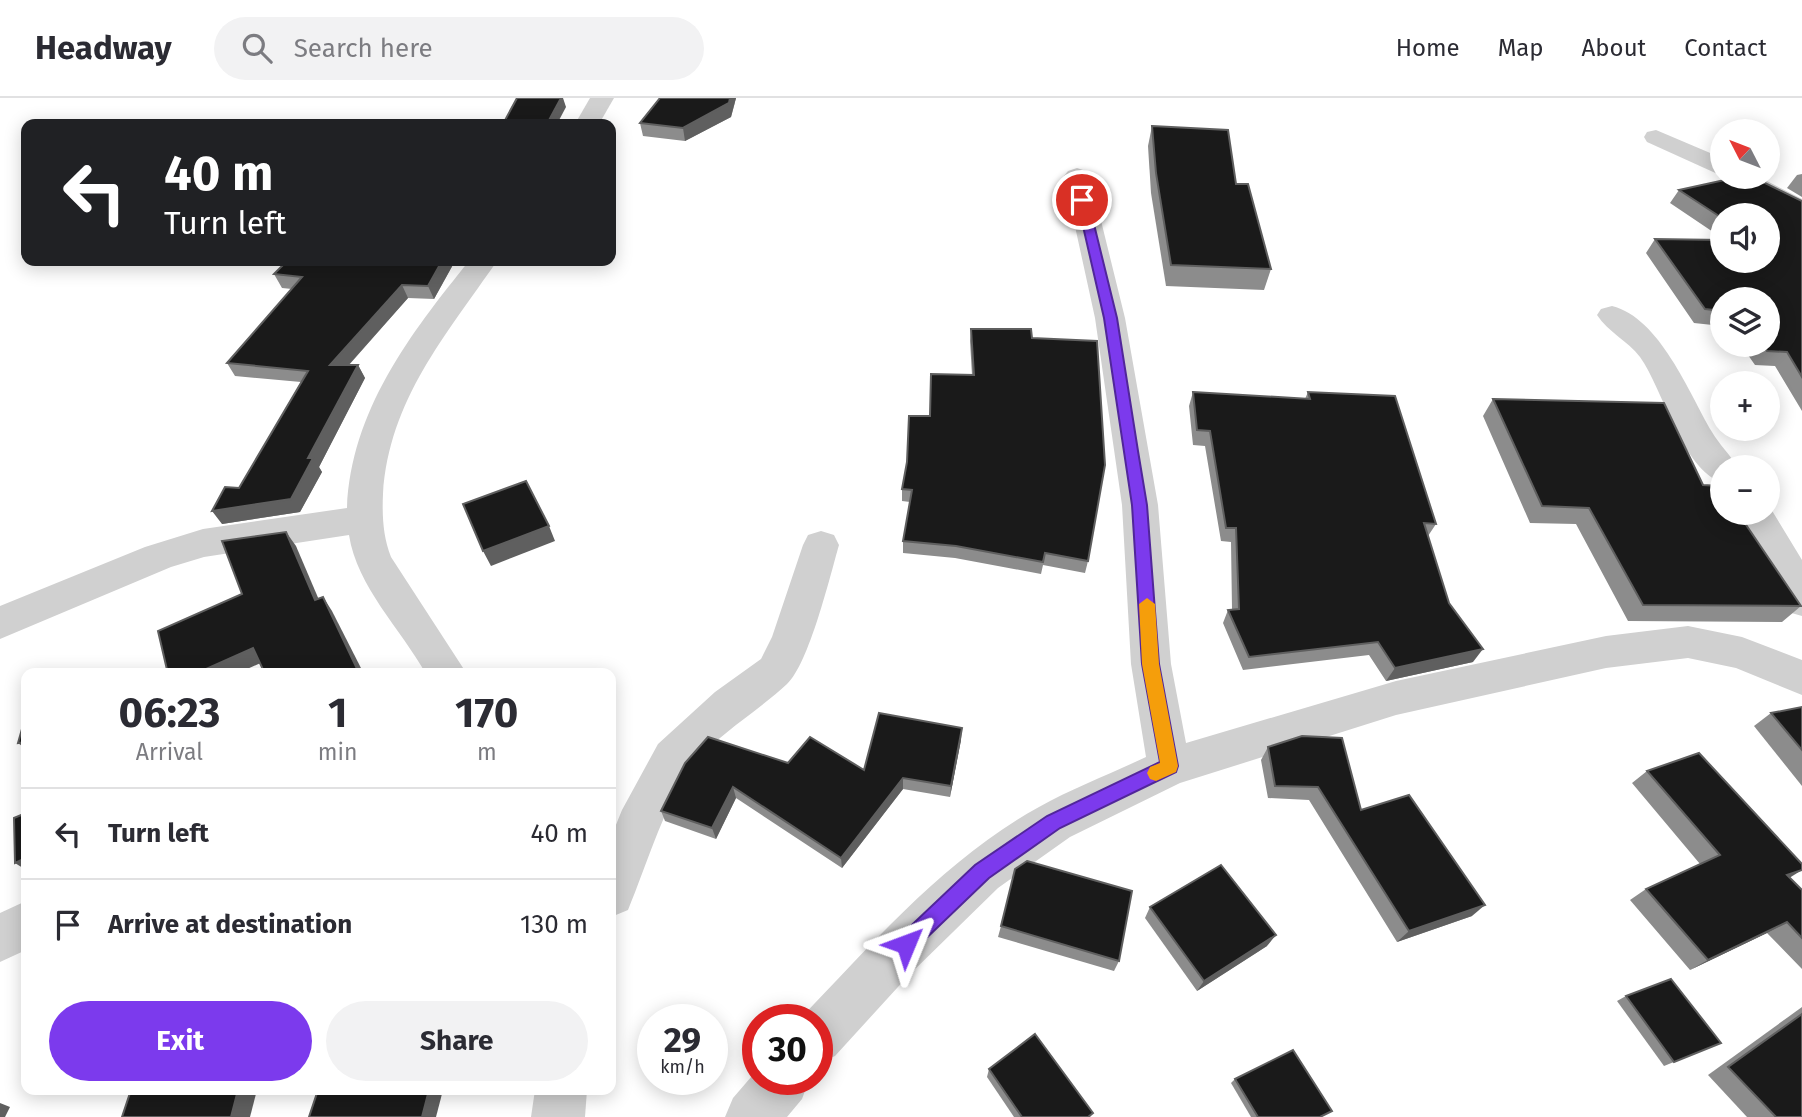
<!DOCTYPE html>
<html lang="en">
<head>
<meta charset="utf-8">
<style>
	body { margin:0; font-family:"Fira Sans",sans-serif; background:#f2f2f3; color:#2b2b33; height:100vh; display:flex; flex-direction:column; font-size:26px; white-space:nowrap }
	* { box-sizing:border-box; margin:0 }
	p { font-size:23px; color:#7c7c81 }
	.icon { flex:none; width:38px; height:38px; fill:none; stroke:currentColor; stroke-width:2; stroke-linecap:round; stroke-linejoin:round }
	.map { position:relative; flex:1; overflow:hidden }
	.side { position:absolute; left:21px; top:570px; width:595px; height:427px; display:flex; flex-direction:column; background:#fff; border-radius:14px; box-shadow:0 4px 18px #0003 }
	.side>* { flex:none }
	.hud { position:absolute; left:21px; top:21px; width:595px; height:147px; border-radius:14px; box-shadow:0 4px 18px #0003; background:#202124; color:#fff; overflow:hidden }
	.needle { width:46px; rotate:312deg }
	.controls { position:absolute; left:1710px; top:21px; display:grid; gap:14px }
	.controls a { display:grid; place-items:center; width:70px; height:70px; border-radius:50%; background:#fff; box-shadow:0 4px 18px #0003; font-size:35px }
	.speed { position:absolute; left:637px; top:906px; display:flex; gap:14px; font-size:35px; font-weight:700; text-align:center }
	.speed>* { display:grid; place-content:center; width:91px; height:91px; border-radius:50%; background:#fff; box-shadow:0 4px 18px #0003; line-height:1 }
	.speed small { font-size:18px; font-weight:400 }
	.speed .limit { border:10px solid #d22; background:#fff; color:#111 }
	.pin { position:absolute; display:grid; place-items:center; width:60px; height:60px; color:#fff; margin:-30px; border:4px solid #fff; border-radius:50%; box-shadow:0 2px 7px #0007 }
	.me { position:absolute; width:77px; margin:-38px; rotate:46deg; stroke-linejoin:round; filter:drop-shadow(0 0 5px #0008) }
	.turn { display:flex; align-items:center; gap:24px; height:147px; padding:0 28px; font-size:32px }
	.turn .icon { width:91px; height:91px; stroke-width:2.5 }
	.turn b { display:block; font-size:49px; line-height:60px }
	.eta { display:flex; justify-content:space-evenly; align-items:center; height:119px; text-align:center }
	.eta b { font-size:42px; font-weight:700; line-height:49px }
	.cta { display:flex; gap:14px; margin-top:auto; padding:14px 28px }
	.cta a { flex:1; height:80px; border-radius:42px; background:#7c3aed; color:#fff; font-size:28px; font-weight:700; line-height:80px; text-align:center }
	.cta a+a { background:#f2f2f3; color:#2b2b33 }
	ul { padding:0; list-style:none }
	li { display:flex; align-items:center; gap:21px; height:91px; padding:0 28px; border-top:2px solid #e1e1e2 }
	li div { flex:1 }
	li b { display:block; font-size:26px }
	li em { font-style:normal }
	header { display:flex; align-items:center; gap:42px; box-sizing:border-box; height:98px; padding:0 35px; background:#fff; border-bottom:2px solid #e1e1e2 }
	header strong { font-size:33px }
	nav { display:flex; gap:38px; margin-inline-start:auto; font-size:24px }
	.search { width:490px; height:63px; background:#f2f2f3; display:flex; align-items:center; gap:18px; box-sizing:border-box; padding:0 24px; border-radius:38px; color:#7c7c81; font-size:26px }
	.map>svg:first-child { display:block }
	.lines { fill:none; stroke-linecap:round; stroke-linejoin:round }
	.minor { fill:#d0d0d0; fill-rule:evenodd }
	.wall { fill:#8c8c8c }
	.shaded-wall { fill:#5f5f5f }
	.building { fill:#1a1a1a; stroke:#5f5f5f; stroke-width:2 }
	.route { fill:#7c3aed; stroke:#51269a; stroke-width:2 }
	.slow { fill:#f59e0b }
</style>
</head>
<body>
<header>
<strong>Headway</strong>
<div class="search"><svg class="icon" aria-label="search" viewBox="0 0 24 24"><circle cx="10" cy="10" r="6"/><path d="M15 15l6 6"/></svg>Search here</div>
<nav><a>Home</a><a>Map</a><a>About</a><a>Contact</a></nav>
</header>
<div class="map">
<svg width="1802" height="1019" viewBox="0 0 1802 1019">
	<rect width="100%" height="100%" fill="#fff"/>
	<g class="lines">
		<!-- minor -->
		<g class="minor">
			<path d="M590 0H614L599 26H575Z"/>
			<path d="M1656 32 1722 60V78L1647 44 1644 39 1647 34Z"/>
			<path d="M1077 70 1086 73 1090 78 1125 220 1158 407 1171 566 1186 645 1396 583 1606 538 1688 528 1742 539 1802 562V597L1736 570 1688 560 1606 570 1396 617 1180 685 1070 739 998 790 908 878 835 958 817 966V922H799C872 846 946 760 1039 709 1073 690 1110 676 1146 659L1131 566 1122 407 1095 220 1064 78 1068 73Z"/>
			<path d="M1727 79H1759L1802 101V119L1731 84Z"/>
			<path d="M469 163H497C446 237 389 302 383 396 382 417 383 439 391 459L467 576H426C401 531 357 489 349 437L204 459 171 469 0 541V508L145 449 203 431 347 410C351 313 410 236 469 163Z"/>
			<path d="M1612 208C1660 220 1689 295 1712 334 1719 346 1730 357 1738 369H1722V384C1683 373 1663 291 1640 259 1628 243 1608 234 1597 217L1601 211Z"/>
			<path d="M1768 406 1802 462V518L1788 514 1775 481 1737 415H1768Z"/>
			<path d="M821 433 834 437 839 447C830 478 809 566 787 586 760 612 707 643 687 675 661 717 647 766 628 812L611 819V739L622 712 658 646 715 594 761 561 772 539 803 447 808 437Z"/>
			<path d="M26 803V852L0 864V815Z"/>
			<path d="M758 971V982H809L802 1001 787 1019H725L733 1000Z"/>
			<path d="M535 992H587L585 1019H531Z"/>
		</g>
	</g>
	<!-- wall -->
	<g class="wall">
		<path d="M660 0H736L731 19 685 43 643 38 640 25Z"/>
		<path d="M1152 28 1236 86 1271 171 1264 192 1166 188 1151 95 1148 48Z"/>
		<path d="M1802 76V99L1787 90 1797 77Z"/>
		<path d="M1739 87 1802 103V313L1775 268 1755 267 1741 247H1768V201H1722V228L1694 225 1646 155 1655 141 1768 163V117H1722V140L1670 105 1679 92Z"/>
		<path d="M455 163 434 201 408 200 349 267H358L365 280 319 369 322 374 300 414 222 426 239 390 301 284 235 278 227 265 292 191 282 190 274 176Z"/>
		<path d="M971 231 1032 240 1088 463 1085 475 1043 467 1041 476 955 460 903 455V443L910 404 902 403V391L907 364 930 318 972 277 970 243Z"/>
		<path d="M1193 294 1305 301 1308 294 1436 426 1428 438 1449 505 1473 564 1386 583 1369 557 1243 572 1223 525 1228 512 1232 511 1231 444 1221 443 1205 348 1193 347 1189 308Z"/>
		<path d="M1493 301 1703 387 1801 508 1782 524 1628 523 1576 426 1530 425 1483 318Z"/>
		<path d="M1802 609V688L1754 628 1771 615Z"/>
		<path d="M961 642 950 699 903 691 842 770 736 700 716 741 665 723 661 713 788 665 864 672Z"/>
		<path d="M1268 649 1361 712 1472 818 1397 844 1309 702 1268 700 1261 662Z"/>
		<path d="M1647 673 1789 780 1802 792V871L1767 835 1690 872 1630 802 1646 791 1700 766 1632 685Z"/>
		<path d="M1150 809 1267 848 1197 893 1145 820Z"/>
		<path d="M1001 828 1119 863 1114 873 998 839Z"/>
		<path d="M1626 898 1721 945 1664 968 1617 903Z"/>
		<path d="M1802 909V1019H1747L1708 977Z"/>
		<path d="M989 971 1093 1015 1090 1019H1014L987 979Z"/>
		<path d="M1235 981 1332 1013 1321 1019H1251L1231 985Z"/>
	</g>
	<!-- shaded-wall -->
	<g class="shaded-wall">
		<path d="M561 0H563L566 9 557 26H547Z"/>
		<path d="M730 0H736L731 19 685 43 683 30Z"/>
		<path d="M442 163H455L434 201 428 188Z"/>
		<path d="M402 187 408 200 337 280 330 267Z"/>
		<path d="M358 267 365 280 319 369 322 374 300 414 222 426 212 413 308 360Z"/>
		<path d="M549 428 555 443 491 468 483 453Z"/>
		<path d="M286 434 296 448 325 516 315 502Z"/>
		<path d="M323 499 332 513 364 576H360Z"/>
		<path d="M253 550 265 563 236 576H195Z"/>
		<path d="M1483 551 1473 564 1386 583 1395 570Z"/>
		<path d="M962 630 961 642 950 699 951 688Z"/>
		<path d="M26 644V651L18 645Z"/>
		<path d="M903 680V691L842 770 841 760Z"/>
		<path d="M733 689 736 700 716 741 712 730Z"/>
		<path d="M26 760V772L15 765Z"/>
		<path d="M1802 772 1786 782 1787 777Z"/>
		<path d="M1485 807 1472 818 1397 844 1409 833Z"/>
		<path d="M1787 824 1767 835 1690 872 1708 862Z"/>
		<path d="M1276 837 1267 848 1197 893 1204 883Z"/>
		<path d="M238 992H257L250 1019H231Z"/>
		<path d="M429 992H443L436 1019H422Z"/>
		<path d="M0 1005 10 1009 5 1019H0Z"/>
	</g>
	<!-- building -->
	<g class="building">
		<path d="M517 0H561L547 26H503Z"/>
		<path d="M660 0H730L729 5 683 30 640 25Z"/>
		<path d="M1152 28 1228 32 1236 86H1248L1271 171 1171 167 1156 75Z"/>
		<path d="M1729 81 1739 87 1761 83 1802 103V279L1787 254 1767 253 1763 247H1768V201H1722V213L1705 211 1655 141 1722 142V163H1768V117H1722V120L1679 92Z"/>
		<path d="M287 163H442L428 188 402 187 330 267H358L308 360H313L291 401 212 413 225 389 239 390 308 273 227 265 302 179 274 176Z"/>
		<path d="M971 231H1031L1032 240 1097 243 1105 367 1088 463 1045 455 1043 464 956 448 903 443 912 392 902 391 907 364 909 318H930L931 276 974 277Z"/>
		<path d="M1193 294 1310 301 1308 294 1395 298 1436 426 1424 425 1449 505 1483 551 1395 570 1378 544 1249 559 1228 512 1239 511 1236 430H1226L1210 333 1197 332Z"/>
		<path d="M1493 301 1664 305 1703 387 1720 388 1722 391V415H1738L1801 508 1643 507 1589 410 1542 408Z"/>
		<path d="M526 383 549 428 483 453 463 406Z"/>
		<path d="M286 434 315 502 323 499 359 575 362 574 363 576H265L253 550 195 576H168L158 533 242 496 222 443Z"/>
		<path d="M1802 609V652L1771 615Z"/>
		<path d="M879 615 962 630 951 688 903 680 841 760 733 689 712 730 661 713 685 665 708 639 788 665 810 639 864 672Z"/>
		<path d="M26 617V644L18 645Z"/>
		<path d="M1302 638 1342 640 1361 712 1409 697 1485 807 1409 833 1318 689 1275 688 1268 649Z"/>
		<path d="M1699 655 1802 766V772L1787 777 1802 792V840L1787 824 1708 862 1646 791 1720 757 1647 673Z"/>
		<path d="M26 715V760L15 765 14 720Z"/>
		<path d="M1027 763 1132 793 1119 863 1001 828 1015 771Z"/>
		<path d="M1221 767 1276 837 1204 883 1150 809Z"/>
		<path d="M1671 881 1721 945 1674 964 1626 898Z"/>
		<path d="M1802 916V1019H1776L1728 969Z"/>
		<path d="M1035 936 1093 1015 1088 1019H1022L989 971Z"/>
		<path d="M1293 952 1332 1013 1320 1019H1258L1235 981Z"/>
		<path d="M131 992H238L231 1019H122Z"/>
		<path d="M318 992H429L422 1019H309Z"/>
	</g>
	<!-- route -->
	<path class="route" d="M1082 99 1088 102 1117 220 1138 353 1147 407 1159 566 1178 668 1176 674 1060 730 989 780 913 853 906 856 899 853 896 846 899 839 975 767 1047 718 1160 664 1142 566 1132 407 1104 220 1077 102Z"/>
	<!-- slow -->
	<path class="slow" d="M1147 500 1155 506 1159 566 1178 668 1176 674 1156 683 1150 681 1147 675 1150 669 1160 665 1142 566 1139 506Z"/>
</svg>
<div class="controls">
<a><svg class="needle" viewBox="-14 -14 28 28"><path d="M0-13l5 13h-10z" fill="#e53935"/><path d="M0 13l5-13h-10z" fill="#7c7c81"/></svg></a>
<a><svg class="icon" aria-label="sound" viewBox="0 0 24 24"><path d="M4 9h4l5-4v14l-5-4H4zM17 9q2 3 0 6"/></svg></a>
<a><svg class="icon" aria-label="layers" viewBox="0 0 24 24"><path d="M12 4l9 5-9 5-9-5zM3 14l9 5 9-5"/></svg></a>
<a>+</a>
<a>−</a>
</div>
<div class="speed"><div>29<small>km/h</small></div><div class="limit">30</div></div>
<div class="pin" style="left:1082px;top:102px;background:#d93025"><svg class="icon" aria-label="arrive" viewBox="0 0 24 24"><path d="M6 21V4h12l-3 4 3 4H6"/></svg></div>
<svg class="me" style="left:906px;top:846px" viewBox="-20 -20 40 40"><path d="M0-17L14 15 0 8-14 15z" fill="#7c3aed" stroke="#fff" stroke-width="4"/></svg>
<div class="hud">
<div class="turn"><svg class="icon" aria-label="left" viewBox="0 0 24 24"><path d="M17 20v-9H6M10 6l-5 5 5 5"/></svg><div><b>40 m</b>Turn left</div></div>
</div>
<section class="side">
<div class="eta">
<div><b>06:23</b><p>Arrival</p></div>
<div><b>1</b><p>min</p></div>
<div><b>170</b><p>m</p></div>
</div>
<ul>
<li><svg class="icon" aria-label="left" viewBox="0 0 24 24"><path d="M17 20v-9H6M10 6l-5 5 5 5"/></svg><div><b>Turn left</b></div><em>40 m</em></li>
<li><svg class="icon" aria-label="arrive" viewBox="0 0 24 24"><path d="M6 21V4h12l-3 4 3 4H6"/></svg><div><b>Arrive at destination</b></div><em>130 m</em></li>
</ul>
<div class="cta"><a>Exit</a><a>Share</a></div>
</section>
</div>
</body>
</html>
